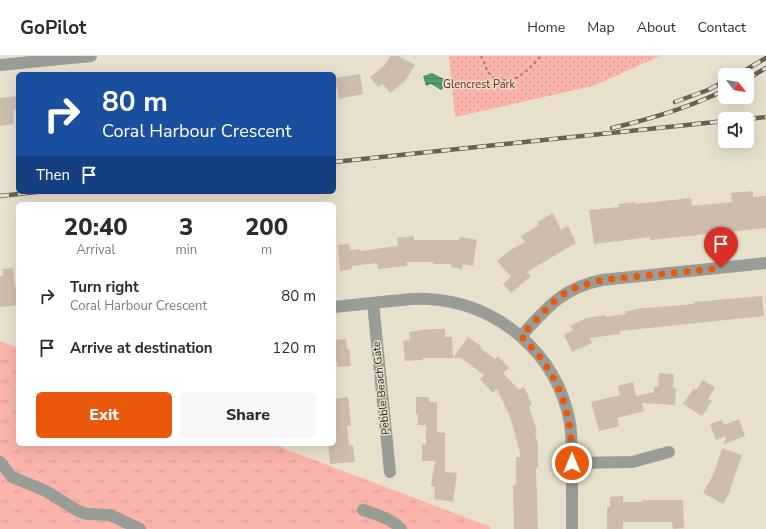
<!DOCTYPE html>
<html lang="en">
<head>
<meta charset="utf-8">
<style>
	body { margin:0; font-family:"Nunito Sans",sans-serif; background:#f7f7f7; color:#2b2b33; height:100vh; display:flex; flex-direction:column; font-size:15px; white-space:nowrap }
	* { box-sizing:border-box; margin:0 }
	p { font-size:13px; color:#7c7c81 }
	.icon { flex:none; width:22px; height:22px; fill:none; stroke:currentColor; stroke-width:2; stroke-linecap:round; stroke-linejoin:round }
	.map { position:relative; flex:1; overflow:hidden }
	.side { position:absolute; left:16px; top:146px; width:320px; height:244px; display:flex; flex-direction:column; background:#fff; border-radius:6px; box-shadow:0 4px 16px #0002 }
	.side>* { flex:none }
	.hud { position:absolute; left:16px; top:16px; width:320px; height:122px; border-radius:6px; box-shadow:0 4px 16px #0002; background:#1a4fa0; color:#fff; overflow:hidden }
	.needle { width:26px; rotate:121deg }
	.controls { position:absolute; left:718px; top:12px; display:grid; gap:8px }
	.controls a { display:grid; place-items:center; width:36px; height:36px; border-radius:6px; background:#fff; box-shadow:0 4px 16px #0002; font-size:20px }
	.pin { position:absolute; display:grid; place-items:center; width:34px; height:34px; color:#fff; margin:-41px -17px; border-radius:50% 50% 50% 0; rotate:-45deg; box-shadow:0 0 4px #0007 }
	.pin .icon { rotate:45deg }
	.me { position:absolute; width:44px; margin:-22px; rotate:0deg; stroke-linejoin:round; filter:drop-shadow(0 0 3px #0008) }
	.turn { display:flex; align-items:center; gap:14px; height:84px; padding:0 20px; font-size:18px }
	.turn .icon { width:52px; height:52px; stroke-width:2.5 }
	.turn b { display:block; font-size:28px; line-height:34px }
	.then { display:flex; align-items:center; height:38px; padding:0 20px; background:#0003; gap:8px; font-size:15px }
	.eta { display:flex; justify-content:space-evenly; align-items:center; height:68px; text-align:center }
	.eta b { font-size:24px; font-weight:800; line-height:28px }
	.primary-button { display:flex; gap:8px; margin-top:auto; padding:8px 20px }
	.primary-button a { flex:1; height:46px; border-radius:6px; background:#ea580c; color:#fff; font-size:16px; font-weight:800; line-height:46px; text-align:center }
	.primary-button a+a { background:#f7f7f7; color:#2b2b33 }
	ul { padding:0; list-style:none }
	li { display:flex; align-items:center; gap:12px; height:52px; padding:0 20px }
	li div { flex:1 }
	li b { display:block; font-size:15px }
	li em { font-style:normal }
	header { display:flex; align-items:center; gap:24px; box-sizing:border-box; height:56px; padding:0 20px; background:#fff; border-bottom:1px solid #e1e1e2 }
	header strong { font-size:19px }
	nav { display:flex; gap:22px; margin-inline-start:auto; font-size:14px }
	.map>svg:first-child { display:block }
	.grass { fill:url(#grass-tufts) }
	.park { fill:url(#park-dots) }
	.water { fill:url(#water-rules) }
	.building { fill:#cebcaf }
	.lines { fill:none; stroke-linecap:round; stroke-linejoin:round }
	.path { stroke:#8d8779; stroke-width:2; stroke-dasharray:3 3; stroke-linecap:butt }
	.minor { stroke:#9a9d95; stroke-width:12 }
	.rail-casing { stroke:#676257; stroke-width:4.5 }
	.rail { stroke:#e7e0cc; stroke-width:3; stroke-dasharray:9; stroke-linecap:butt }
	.route { stroke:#ea580c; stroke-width:7; stroke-dasharray:0 12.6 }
	.labels { text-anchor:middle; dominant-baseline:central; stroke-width:3; stroke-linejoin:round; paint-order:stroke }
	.park-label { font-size:11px; fill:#771c1b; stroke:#e7e0cc }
	.street-label { font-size:11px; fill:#211e17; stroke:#e7e0cc }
</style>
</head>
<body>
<header>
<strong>GoPilot</strong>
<nav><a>Home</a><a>Map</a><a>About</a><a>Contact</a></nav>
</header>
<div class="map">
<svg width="766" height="473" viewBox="0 0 766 473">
	<defs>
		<pattern id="grass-tufts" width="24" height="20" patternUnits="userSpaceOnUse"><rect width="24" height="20" fill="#fbb4ab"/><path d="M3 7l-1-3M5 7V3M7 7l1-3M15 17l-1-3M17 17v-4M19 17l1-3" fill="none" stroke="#d79a92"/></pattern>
		<pattern id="park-dots" width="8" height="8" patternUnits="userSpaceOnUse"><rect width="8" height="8" fill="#fbb4ab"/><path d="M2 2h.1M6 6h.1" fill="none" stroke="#d79a92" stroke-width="1.8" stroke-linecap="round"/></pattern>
		<pattern id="water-rules" width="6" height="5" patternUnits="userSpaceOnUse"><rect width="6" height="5" fill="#529a71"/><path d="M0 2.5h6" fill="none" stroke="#447d5c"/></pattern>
	</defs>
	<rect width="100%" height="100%" fill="#e7e0cc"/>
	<!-- grass -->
	<path class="grass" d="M0 285 18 292V388H272L491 471 490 473H0Z"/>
	<!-- park -->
	<path class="park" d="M449 0H660L593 30 455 61Z"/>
	<!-- water -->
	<path class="water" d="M432 17 446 24 445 30 441 34 431 28 426 30 423 20Z"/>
	<!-- building -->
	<g class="building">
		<path d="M390 0H398L415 9 405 25 390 37 383 28 378 31 370 21 385 9Z"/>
		<path d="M360 18 363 38 339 43 335 22Z"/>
		<path d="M18 40V54H13L14 68 0 70V42Z"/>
		<path d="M753 135V141L766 140V172L650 184V181L594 188 589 154 619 151 618 148 635 146V148L691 142 692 150 732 146 731 137Z"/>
		<path d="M553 157 561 174 568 170 576 187 527 216 531 220 511 237 503 228 511 221 497 205 509 195 525 186 521 180 539 169 537 166Z"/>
		<path d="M414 180V184H459L460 181 477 184 473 210 463 208 462 213 451 211V208H433V206H407V210L378 213 377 207 352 210V213L340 215 338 189 349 188 350 194 360 193V195L398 190 397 182Z"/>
		<path d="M13 212 15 231H18V249L0 251V220H3V213Z"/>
		<path d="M762 240 764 260 620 275V278L590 282 592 287 572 296 564 279 573 274 570 270 586 262 606 259V261L626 258 625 255 635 254V253L694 248V246Z"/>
		<path d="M429 273H445V281H452L453 302H423V304L405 305 403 285 410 284 409 276Z"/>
		<path d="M468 281 482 291 480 292 495 303 498 300 509 312 503 317 519 334 524 331 532 348 529 350 537 376 535 377 538 388V412H536L538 473H514L513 429H516V401H521L511 363 497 333 493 337 480 323 484 319 461 302H453Z"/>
		<path d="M346 283 347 293H349L351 310 337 311V306L334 307V284Z"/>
		<path d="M659 317 674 318 673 332H676L675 349 642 347 644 355 617 362 619 370 599 375 591 346 620 339 618 330 633 326 636 340 654 336V331H658Z"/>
		<path d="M703 324 715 332 708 343 712 345 702 360 683 348 693 333 696 334Z"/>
		<path d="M348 341 351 369 347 370 349 389H353L355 406 330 408 328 388H334V343Z"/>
		<path d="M416 341H429V346H437V376L445 377V416L457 417 453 446 434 443 435 431 431 430 435 405H422V388L426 389V369H418V358H416Z"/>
		<path d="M739 363 745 380 724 388 726 380 716 384 710 368 722 364 724 369Z"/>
		<path d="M722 392 742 399 730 433 731 434 723 448 703 437 714 417Z"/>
		<path d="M623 440V446H642V444H683L684 472 673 473 672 466H623V473H607V451H610V441Z"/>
	</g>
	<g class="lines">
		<!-- path -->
		<path class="path" d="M481 0 488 16 494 23C500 24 507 25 513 23 523 20 534 8 541 0"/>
		<!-- minor -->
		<g class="minor">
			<path d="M0 9 91 0"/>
			<path d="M373 247 390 416"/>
			<path d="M334 251C353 249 372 247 391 245 403 244 416 242 428 243 498 247 557 297 570 367 572 382 572 397 572 412 572 433 572 453 572 473"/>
			<path d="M521 280C547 252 562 232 602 224L766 207"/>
			<path d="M0 406 12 421 46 435 78 455 87 458 110 459 140 473"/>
			<path d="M572 407 632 406 669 396"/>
			<path d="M363 454C377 459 391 462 401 473"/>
		</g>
		<defs>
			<g id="rail">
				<path d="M737 19 766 2"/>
				<path d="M747 23 766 12"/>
				<path d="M675 46 708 34 725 25"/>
				<path d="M747 63 766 61"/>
				<path d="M612 72C651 63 688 52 725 34"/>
				<path d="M334 106 725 65"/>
				<path d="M0 140 37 136"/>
			</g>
		</defs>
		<!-- rail casing -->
		<use href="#rail" class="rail-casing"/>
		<!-- rail -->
		<use href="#rail" class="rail"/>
	</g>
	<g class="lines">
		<!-- route -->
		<path class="route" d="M572 407C572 353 559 318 521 280L552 247 566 236 580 230 602 224 721 212"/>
	</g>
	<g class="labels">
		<!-- park labels -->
		<g class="park-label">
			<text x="479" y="28">Glencrest Park</text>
		</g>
		<!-- street labels -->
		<g class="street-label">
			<text transform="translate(381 332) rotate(-96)">Pebble Beach Gate</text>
		</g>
	</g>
</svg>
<div class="controls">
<a><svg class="needle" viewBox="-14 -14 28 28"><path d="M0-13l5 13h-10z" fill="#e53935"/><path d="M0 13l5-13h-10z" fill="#7c7c81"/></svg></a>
<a><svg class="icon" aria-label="sound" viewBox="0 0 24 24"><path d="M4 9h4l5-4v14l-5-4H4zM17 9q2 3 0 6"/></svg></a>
</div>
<div class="pin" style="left:721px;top:212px;background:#d93025"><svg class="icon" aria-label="arrive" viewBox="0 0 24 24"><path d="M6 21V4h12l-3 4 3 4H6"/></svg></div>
<svg class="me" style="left:572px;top:407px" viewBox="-20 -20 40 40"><circle r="17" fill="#ea580c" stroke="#fff" stroke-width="3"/><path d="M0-11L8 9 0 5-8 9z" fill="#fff"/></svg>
<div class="hud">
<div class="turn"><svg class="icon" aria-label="right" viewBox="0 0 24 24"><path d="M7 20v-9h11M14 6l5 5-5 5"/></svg><div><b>80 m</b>Coral Harbour Crescent</div></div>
<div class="then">Then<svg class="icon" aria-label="arrive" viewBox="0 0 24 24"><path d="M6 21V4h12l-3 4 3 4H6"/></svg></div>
</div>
<section class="side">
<div class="eta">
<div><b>20:40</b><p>Arrival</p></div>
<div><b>3</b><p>min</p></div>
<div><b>200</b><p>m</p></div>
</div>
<ul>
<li><svg class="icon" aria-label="right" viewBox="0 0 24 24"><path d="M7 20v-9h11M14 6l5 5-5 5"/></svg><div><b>Turn right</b><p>Coral Harbour Crescent</p></div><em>80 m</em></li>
<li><svg class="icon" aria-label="arrive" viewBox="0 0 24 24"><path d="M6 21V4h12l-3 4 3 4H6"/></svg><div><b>Arrive at destination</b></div><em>120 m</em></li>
</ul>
<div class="primary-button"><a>Exit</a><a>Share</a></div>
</section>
</div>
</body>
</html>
